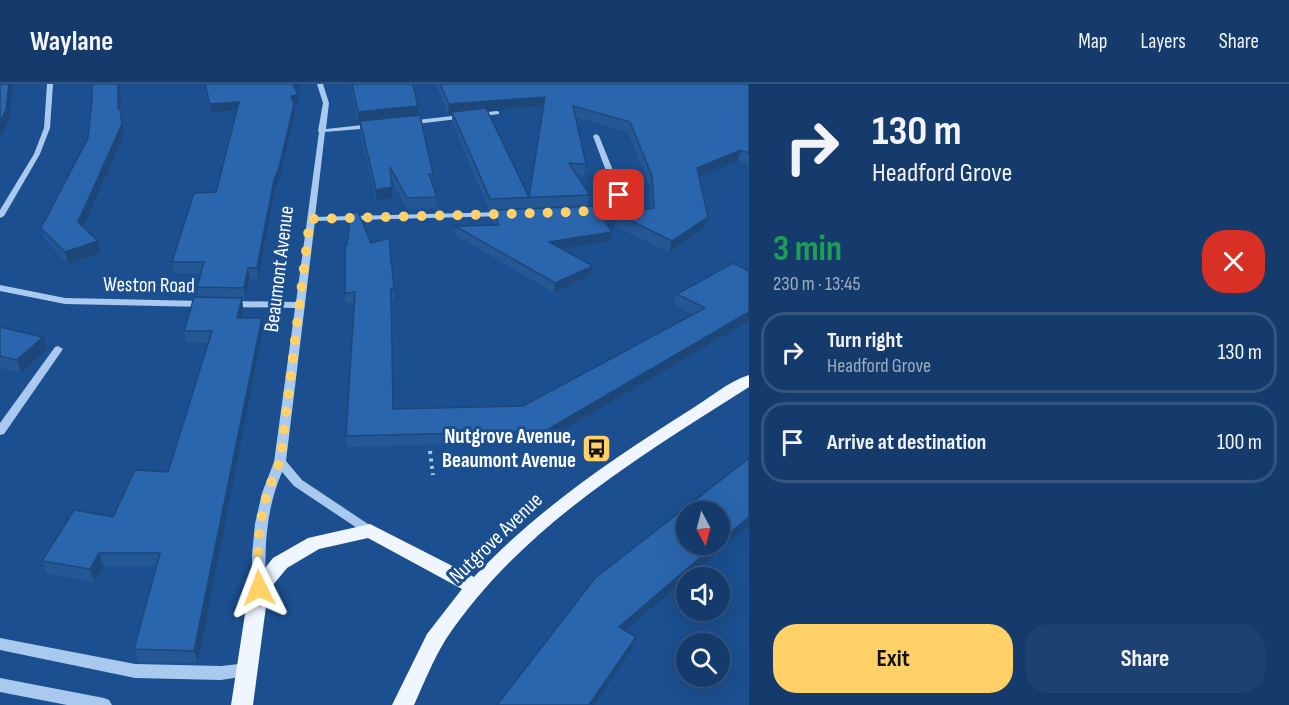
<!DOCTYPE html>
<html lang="en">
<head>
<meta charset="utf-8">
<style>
	body { margin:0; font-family:"Sofia Sans Condensed",sans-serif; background:#1d4271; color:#f1f3f6; height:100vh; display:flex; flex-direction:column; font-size:22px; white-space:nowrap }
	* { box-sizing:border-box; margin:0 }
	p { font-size:20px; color:#9dadc1 }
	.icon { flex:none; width:33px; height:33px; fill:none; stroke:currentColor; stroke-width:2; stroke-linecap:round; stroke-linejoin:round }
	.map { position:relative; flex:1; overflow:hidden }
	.side { display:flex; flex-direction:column; background:#143b6b; width:540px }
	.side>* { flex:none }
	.guide { background:#143b6b; color:#f1f3f6; overflow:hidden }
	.needle { width:39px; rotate:173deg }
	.controls { position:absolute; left:676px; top:417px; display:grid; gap:12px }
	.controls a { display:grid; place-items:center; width:54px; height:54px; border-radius:50%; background:#143b6b; box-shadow:0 6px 24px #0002,0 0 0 2px #33557e; font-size:30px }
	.pin { position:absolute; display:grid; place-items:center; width:51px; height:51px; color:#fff; margin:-26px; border-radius:12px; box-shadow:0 3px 9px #0006 }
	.me { position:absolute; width:66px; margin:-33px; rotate:357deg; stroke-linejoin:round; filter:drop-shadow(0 0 4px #0008) }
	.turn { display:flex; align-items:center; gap:21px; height:126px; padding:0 24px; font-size:27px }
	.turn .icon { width:78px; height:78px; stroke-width:2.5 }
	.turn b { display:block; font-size:42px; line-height:51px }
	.round { display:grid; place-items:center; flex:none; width:63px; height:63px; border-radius:24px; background:#1d4271 }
	.overview { display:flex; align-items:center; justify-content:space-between; height:102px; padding:0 24px }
	h1 { font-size:36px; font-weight:700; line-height:45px; color:#1e9e55 }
	.cta { display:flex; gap:12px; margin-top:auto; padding:12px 24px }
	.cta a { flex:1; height:69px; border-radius:24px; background:#ffd166; color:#111; font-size:24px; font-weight:700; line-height:69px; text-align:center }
	.cta a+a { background:#1d4271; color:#f1f3f6 }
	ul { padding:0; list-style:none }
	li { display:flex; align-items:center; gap:18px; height:81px; margin:0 12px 9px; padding:0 12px; border:3px solid #33557e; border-radius:24px }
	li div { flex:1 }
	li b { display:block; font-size:22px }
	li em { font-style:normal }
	header { display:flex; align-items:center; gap:36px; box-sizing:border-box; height:84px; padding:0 30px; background:#143b6b; border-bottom:2px solid #33557e }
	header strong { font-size:28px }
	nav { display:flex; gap:33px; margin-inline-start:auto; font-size:21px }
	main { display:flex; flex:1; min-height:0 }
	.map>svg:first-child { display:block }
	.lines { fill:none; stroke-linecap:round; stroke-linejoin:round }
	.path { stroke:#a9c9ee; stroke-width:4; stroke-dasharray:3 4.5; stroke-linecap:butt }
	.minor { fill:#a9c9ee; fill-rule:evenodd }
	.major { fill:#f0f6ff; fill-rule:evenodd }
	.wall { fill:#245895; fill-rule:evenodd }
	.shaded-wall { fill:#1d4779 }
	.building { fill:#2a66ad; stroke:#1d4779; stroke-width:1.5 }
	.route { stroke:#ffd166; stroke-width:10; stroke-dasharray:0 18 }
	.labels { text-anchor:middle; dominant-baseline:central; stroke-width:6; stroke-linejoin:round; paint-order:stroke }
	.street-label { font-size:21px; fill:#fff; stroke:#1b4f8f }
	.poi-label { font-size:21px; font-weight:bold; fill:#fff; stroke:#1b4f8f; text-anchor:end }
</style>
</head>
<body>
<header>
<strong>Waylane</strong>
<nav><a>Map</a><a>Layers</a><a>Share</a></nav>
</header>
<main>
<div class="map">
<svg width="749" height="621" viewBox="0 0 749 621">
	<rect width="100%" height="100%" fill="#1b4f8f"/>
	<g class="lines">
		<!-- path -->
		<path class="path" d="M430 367 433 391"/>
		<!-- minor -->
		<g class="minor">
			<path d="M47 0H53L50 44 40 70 4 132 0 134V126L34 70 44 44Z"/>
			<path d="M317 0H323L329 19 326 45 372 40 375 42 372 44 325 48 315 133 504 128 508 130 504 132 315 137 286 377 302 396 374 444 376 447 374 450 370 452 366 450 294 402 282 388C266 425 264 464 266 504L264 508 259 510 254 508 252 504V471L255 440 262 409 274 378 295 224 230 223 225 220 230 217 296 218 319 48 318 47 323 19Z"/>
			<path d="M497 27 499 28V30L408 41 405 39 408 37Z"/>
			<path d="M596 50 599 52 623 111C613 125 599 127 583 129L579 127 580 125 606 120 615 111 593 52Z"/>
			<path d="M0 201 65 214 205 217 210 220 205 223 65 220 0 207Z"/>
			<path d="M58 262 63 265 4 350 0 351V339L55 263Z"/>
			<path d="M0 554 135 580 221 582 248 579 253 581 255 586 253 591 221 596 135 594 0 566Z"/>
			<path d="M0 594 104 614 109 616 112 621H67L0 608Z"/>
		</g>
		<!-- major -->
		<path class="major" d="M749 291V303C639 373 520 444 446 555 433 576 424 599 414 621H392L427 550 462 505 368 454 319 465 287 484 268 507 253 621H231L249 504 273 474 308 454 370 440 474 493C537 426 612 375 690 326 708 315 729 297 749 291Z"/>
	</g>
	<!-- wall -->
	<g class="wall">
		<path d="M204 0H300L301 5H295L298 11V20H294L295 29 280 94 275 106 258 195H250L245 215H242L243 225 241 234H262L263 246 198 579 138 578 134 565 156 482H104L95 498 47 490 42 477 113 433 168 388 208 259 186 258 184 247 199 213 197 203 201 189H174L172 178 216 108 237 27 211 29Z"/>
		<path d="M350 0H413L418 31 433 90V101L437 113 436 124 407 125 392 97V114L376 117 360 47V39H358Z"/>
		<path d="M436 0H749V81L738 77 699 93 704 144 669 168 614 142 617 130 651 125 650 103 628 48 575 33 586 80 584 91 576 90 590 111 588 122 610 157 562 165 593 182 591 191 554 209 455 151V142L495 141 492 135 493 126H489L452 38V30H448ZM543 22 529 113 487 27Z"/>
		<path d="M121 15 120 26 124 50 84 143 98 157 101 169 68 180 45 156 41 144Z"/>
		<path d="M371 159 394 205V216H391L393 325 523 322 693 231 674 220 677 210 749 237 543 358 347 363 346 352 354 219H345V209Z"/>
		<path d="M0 243 47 266 21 289 0 284Z"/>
	</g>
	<!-- shaded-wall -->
	<g class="shaded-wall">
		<path d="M9 0H13L9 36 0 53V37Z"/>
		<path d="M118 0H119L121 15 120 26 124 50 81 149 78 138Z"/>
		<path d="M292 0H300L301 5 292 6Z"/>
		<path d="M298 11V20H294L295 29 280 94 275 106 258 195 257 184 291 12Z"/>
		<path d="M545 13 543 22 453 30 452 28V30H448L449 20Z"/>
		<path d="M239 18 240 26 211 29 210 20Z"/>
		<path d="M418 22V33L358 39V28Z"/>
		<path d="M741 66 738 77 694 95 697 84Z"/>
		<path d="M392 103V114L376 117V106Z"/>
		<path d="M708 133 704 144 669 168 672 157Z"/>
		<path d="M612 148 610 157 548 167 549 158Z"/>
		<path d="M98 157 101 169 68 180 65 168Z"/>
		<path d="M593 182 591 191 554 209 555 199Z"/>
		<path d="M248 184 250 195 245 215 244 204Z"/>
		<path d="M242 214 243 225 239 246 237 234Z"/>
		<path d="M749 228V237L543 358 545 347Z"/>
		<path d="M262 234 263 246 198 579 194 567Z"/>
		<path d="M43 253 47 266 21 289 17 276Z"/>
		<path d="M749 433V441L614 556 619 543 716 460H720V457Z"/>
		<path d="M99 469 104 482 95 498 90 485Z"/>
		<path d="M636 553 631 566 594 621H589Z"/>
	</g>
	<!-- building -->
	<g class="building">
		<path d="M0 0H9L6 26 0 37Z"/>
		<path d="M92 0H118V25H120L122 40 78 138 98 157 65 168 41 144 88 54 92 16Z"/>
		<path d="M205 0H293L298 11 291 12 294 20 279 84 274 96 257 184H248L244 204 197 203 204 178H172L194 109 216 108 239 18 210 20Z"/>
		<path d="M352 0H413L418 22 358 28Z"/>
		<path d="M440 0H749V69L741 66 697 84 708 133 672 157 617 130 654 124 652 92 630 38 573 22 586 80 569 79 590 111 490 115 452 28 486 24 529 113 545 13 449 20Z"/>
		<path d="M420 31 433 90H429L437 113 407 114 390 83 392 103 376 106 360 37Z"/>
		<path d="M595 122 612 148 549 158 593 182 555 199 455 142 499 141 493 126Z"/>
		<path d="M358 128 371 159 389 154 394 205H391L393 325 523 322 705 224 677 210 733 179 749 187V228L545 347 346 352 355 208 345 209V161H347L351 129Z"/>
		<path d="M194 213 242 214 237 234H262L194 567 134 565 160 469H99L90 485 42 477 74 426 113 433 135 386 168 388 212 247H184Z"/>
		<path d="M0 243 43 253 17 276 0 272Z"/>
		<path d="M749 374V433L720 457V428H687V460H716L619 543 636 553 589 621H497L595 494Z"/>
	</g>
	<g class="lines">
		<!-- route -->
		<path class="route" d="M259 504C256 457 259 421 280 378L310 135 577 128C593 126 611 126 619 111"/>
	</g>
	<!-- icons -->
	<defs>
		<symbol id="bus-square" viewBox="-11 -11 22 22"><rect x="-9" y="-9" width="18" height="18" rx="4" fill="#ffd166" stroke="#1b4f8f"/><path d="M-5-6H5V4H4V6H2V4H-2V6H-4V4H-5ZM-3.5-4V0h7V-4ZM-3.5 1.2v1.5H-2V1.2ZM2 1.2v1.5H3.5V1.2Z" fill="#111"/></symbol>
	</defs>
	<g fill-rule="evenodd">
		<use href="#bus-square" x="580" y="348" width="33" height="33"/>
	</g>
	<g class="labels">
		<!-- street labels -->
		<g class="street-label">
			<text transform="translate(279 185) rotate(-83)">Beaumont Avenue</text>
			<text transform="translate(149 201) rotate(1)">Weston Road</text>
			<text transform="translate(496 454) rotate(-44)">Nutgrove Avenue</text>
		</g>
		<!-- poi labels -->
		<g class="poi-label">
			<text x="576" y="352">Nutgrove Avenue,<tspan x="576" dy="24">Beaumont Avenue</tspan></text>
		</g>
	</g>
</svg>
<div class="controls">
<a><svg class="needle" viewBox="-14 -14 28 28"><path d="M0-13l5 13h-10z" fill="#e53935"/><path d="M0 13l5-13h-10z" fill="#9dadc1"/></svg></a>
<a><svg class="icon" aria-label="sound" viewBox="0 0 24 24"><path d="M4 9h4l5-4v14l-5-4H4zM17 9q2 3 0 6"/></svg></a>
<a><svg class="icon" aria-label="search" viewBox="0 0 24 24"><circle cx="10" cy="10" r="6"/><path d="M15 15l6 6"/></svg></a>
</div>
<div class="pin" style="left:619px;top:111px;background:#d93025"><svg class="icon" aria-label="arrive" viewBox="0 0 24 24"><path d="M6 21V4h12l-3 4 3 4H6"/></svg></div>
<svg class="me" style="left:259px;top:504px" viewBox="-20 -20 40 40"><path d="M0-17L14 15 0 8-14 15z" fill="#ffd166" stroke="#fff" stroke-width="4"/></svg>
</div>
<section class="side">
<div class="guide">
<div class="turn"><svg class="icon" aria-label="right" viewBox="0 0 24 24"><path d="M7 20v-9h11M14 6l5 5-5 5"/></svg><div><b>130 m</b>Headford Grove</div></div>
</div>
<div class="overview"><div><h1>3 min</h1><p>230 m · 13:45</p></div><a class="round" style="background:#d93025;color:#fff"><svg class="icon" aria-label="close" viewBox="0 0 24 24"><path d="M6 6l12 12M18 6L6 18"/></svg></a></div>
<ul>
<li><svg class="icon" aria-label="right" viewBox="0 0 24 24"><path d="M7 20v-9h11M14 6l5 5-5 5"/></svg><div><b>Turn right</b><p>Headford Grove</p></div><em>130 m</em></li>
<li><svg class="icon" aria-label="arrive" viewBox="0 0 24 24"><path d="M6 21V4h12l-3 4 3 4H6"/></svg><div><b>Arrive at destination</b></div><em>100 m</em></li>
</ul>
<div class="cta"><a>Exit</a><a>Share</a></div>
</section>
</main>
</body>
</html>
